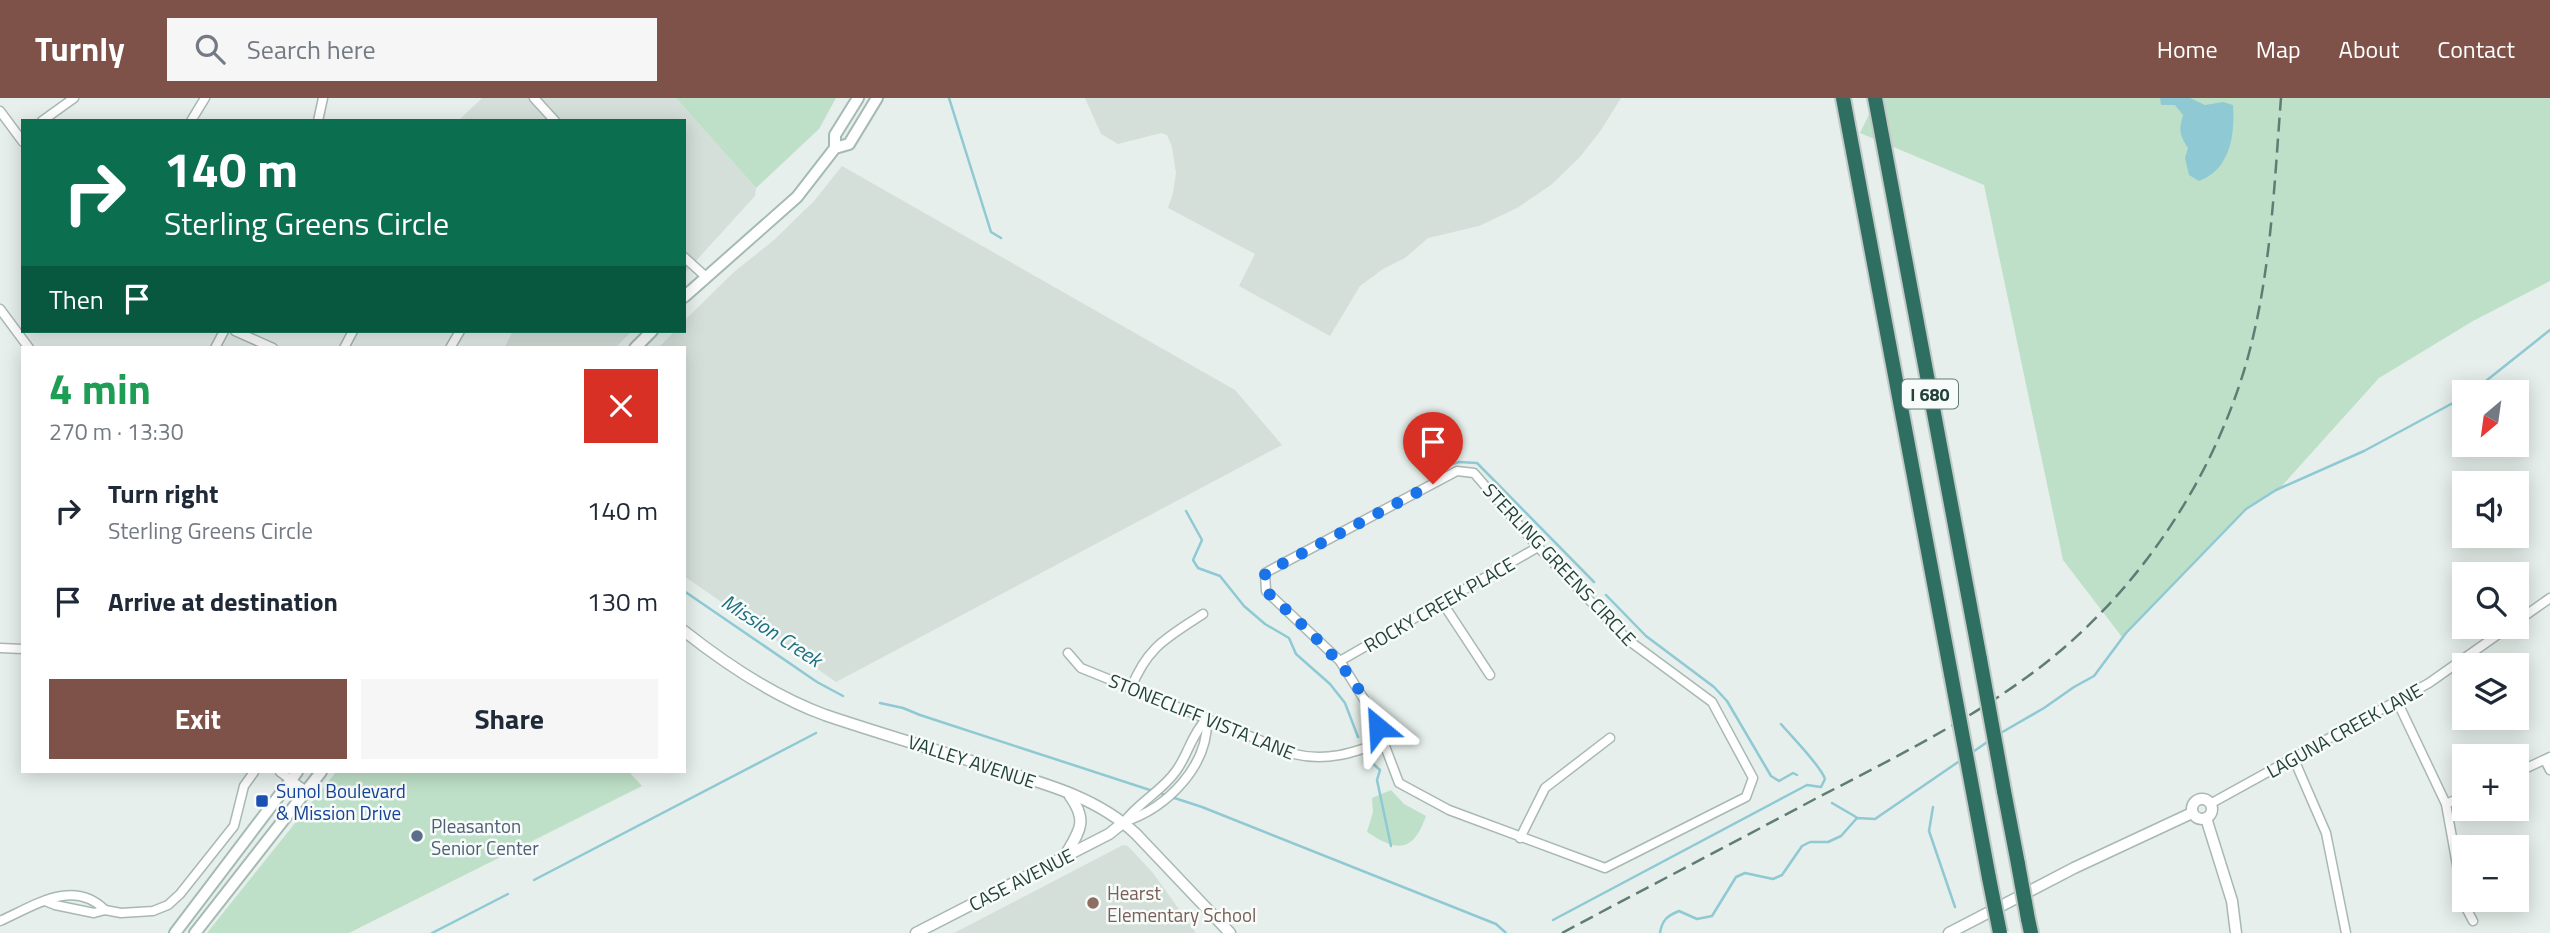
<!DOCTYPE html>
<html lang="en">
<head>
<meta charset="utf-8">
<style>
	body { margin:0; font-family:"Titillium Web",sans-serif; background:#f6f6f7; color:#1f2937; height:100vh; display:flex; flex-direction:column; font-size:26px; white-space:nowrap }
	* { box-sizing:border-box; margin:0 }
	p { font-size:23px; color:#747a83 }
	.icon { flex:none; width:38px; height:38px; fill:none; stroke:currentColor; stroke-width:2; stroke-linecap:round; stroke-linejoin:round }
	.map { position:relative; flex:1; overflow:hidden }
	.panel { position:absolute; left:21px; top:248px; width:665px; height:427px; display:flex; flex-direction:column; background:#fff; border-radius:0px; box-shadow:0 4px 18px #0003 }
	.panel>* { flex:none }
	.top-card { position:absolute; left:21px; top:21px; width:665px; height:214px; border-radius:0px; box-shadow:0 4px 18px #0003; background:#0b6e4f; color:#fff; overflow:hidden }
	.needle { width:46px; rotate:209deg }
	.fabs { position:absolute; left:2452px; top:282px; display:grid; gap:14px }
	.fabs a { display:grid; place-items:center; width:77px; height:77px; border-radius:0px; background:#fff; box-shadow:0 4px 18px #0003; font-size:35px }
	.pin { position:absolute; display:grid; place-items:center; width:60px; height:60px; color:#fff; margin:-72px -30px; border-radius:50% 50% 50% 0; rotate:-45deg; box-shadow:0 0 7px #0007 }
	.pin .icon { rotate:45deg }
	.me { position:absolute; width:77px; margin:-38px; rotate:333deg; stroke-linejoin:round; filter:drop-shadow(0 0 5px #0008) }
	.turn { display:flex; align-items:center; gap:24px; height:147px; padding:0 28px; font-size:32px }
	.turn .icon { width:91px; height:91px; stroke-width:2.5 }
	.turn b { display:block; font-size:49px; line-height:60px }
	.then { display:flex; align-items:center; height:66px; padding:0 28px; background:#0003; gap:14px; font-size:26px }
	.round { display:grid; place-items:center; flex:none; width:74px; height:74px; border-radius:0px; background:#f6f6f7 }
	.overview { display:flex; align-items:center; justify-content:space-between; height:119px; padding:0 28px }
	h1 { font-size:42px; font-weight:700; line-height:52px; color:#1e9e55 }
	.cta { display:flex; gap:14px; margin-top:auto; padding:14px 28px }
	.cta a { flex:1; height:80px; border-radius:0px; background:#7f5249; color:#fff; font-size:28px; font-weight:700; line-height:80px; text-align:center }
	.cta a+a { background:#f6f6f7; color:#1f2937 }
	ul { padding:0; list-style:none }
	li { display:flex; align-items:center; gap:21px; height:91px; padding:0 28px }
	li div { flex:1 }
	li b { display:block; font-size:26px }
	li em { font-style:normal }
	header { display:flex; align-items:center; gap:42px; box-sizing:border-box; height:98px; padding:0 35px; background:#7f5249; color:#fff }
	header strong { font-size:33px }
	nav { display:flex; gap:38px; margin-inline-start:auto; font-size:24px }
	.search { width:490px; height:63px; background:#f6f6f7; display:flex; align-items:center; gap:18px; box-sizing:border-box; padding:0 24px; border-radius:0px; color:#747a83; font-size:26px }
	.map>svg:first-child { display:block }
	.built { fill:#d4dfda }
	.green { fill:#bfe0c8 }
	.water { fill:#8ec9d4 }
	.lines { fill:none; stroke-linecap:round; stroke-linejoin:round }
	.stream { stroke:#8ec9d4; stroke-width:2.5 }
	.minor-casing { stroke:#a8b8b2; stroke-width:11 }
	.tertiary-casing { stroke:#a8b8b2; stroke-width:13 }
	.secondary-casing { stroke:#a4bbb3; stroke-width:14 }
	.motorway-casing { stroke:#c2cac8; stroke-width:18 }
	.minor { stroke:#fff; stroke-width:8 }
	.tertiary { stroke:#fff; stroke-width:10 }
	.secondary { stroke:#fff; stroke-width:10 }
	.motorway { stroke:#2f6f62; stroke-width:14 }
	.rail { stroke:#5f7d75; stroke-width:2.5; stroke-dasharray:14 7; stroke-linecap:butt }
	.motorway-bridge-casing { stroke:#c2cac8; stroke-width:18; stroke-linecap:butt }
	.motorway-bridge { stroke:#2f6f62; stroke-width:14 }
	.route { stroke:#1a73e8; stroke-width:12; stroke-dasharray:0 21.6 }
	.transit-dot { fill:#1a4fb4; stroke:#f7fbf9; stroke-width:2.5 }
	.service-dot { fill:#5c6f8a; stroke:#f7fbf9; stroke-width:2.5 }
	.education-dot { fill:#8d6e63; stroke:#f7fbf9; stroke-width:2.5 }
	.labels { text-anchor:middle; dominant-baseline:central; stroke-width:5; stroke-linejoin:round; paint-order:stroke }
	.shield { fill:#f7fbf9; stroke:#637a73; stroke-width:2 }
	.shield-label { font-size:18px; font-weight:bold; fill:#24423a }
	.street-label { font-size:19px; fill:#24423a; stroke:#f7fbf9 }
	.transit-label { font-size:19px; fill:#164399; stroke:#f7fbf9; text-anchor:start }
	.service-label { font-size:19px; fill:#4e5e75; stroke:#f7fbf9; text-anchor:start }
	.education-label { font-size:19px; fill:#785e54; stroke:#f7fbf9; text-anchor:start }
	.water-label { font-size:21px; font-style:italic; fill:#1c6f80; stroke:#f7fbf9 }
</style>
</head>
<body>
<header>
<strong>Turnly</strong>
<div class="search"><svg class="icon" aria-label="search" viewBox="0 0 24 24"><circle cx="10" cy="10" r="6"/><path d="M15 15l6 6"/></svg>Search here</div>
<nav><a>Home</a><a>Map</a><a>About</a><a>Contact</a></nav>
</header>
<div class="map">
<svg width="2550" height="835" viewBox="0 0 2550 835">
	<rect width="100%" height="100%" fill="#e6efeb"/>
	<!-- built -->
	<g class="built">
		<path d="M482 0H676L756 90 755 98 684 176V23H458Z"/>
		<path d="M1085 0H1621L1601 32 1580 59 1551 87 1517 110 1479 128 1428 140 1405 160 1383 171 1360 188 1330 238 1239 188 1255 156 1168 110 1173 95 1176 75 1172 49 1167 37 1161 35 1118 46 1101 36Z"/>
		<path d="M842 68 1235 292 1282 347 836 584 684 478V250H658L675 233H684L686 221 734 174 774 142 814 103Z"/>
		<path d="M513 233H632L615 250H504Z"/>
		<path d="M1123 747 1128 748 1153 775 1196 835H954Z"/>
	</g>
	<!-- green -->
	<g class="green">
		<path d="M676 0H836L819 31 756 90Z"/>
		<path d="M1877 0H2550V183L2473 223 2379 280 2280 390 2246 411 2233 423 2122 539 2063 462 1984 87 1860 35Z"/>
		<path d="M336 674H629L642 688 349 835H207Z"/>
		<path d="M1391 692 1404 706 1426 718C1413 755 1397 754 1367 734L1373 714 1372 700Z"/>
	</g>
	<!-- water -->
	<path class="water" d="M2160 0H2190L2205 7 2223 4 2233 7C2235 36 2231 71 2199 83L2189 77 2185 60 2188 50C2179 36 2179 32 2183 17L2175 7H2161Z"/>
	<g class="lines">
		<!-- stream -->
		<g class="stream">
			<path d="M949 0 991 134 1001 140"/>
			<path d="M2472 294 2550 232"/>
			<path d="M1446 368 1459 364 1477 365 1594 484"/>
			<path d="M1186 413 1202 442 1193 462 1198 470 1220 478 1244 508 1265 526 1289 540 1296 556 1330 586 1345 605 1358 639"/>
			<path d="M684 493 817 584 843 598"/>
			<path d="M1606 497 1646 538 1714 589 1727 603 1771 678 1779 683 1793 675 1797 677"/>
			<path d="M880 605 903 610 920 617 1202 709 1496 826 1506 835"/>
			<path d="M1999 636 2044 610 2074 589 2094 578 2126 535 2246 411 2276 392 2364 353 2464 299"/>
			<path d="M1970 656 1990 642"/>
			<path d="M1370 663 1380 672 1377 682 1391 748"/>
			<path d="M1832 705 1856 719"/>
			<path d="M1933 709 1929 733 1955 809"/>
			<path d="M534 782 816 635"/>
			<path d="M1553 822 1807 687 1821 689 1825 681C1821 668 1792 639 1781 626"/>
			<path d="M432 835 508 796"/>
			<path d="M1660 835C1662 822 1667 818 1679 813L1697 821 1712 818 1736 779 1745 775 1773 781 1782 777 1802 748 1810 744H1828L1841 738 1857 720 1875 721 1961 662"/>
		</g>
		<defs>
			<g id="minor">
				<path d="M534 0 555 23"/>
				<path d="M0 13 23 44"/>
				<path d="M42 23 74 0"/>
				<path d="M191 23 205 0"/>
				<path d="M318 23 323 0"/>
				<path d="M684 159 705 178"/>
				<path d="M0 211 29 250"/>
				<path d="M235 233 273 250"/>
				<path d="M215 250 224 233"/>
				<path d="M344 250 353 233"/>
				<path d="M450 250 460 233"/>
				<path d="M1457 373 1474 375 1538 449 1628 542 1712 604 1753 680 1746 699 1605 770 1449 712 1399 685 1372 614 1340 563 1266 493 1265 475Z"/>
				<path d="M1442 504 1490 577"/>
				<path d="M2516 524 2550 500"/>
				<path d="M0 550 23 551"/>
				<path d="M1068 555 1081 570 1294 656C1326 664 1353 655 1383 644"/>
				<path d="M1340 563 1538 449"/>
				<path d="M1131 590C1148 548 1167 540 1203 516"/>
				<path d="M2397 603 2446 706 2464 806 2473 823"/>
				<path d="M2293 659 2326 735 2346 835"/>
				<path d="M2545 662 2550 672"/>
				<path d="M280 674 306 693"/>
				<path d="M2516 675 2550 659"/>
				<path d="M2210 706 2429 585 2510 528"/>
				<path d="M2446 706 2464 698"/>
				<path d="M1124 724C1167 710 1209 668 1207 620"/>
				<path d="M1124 724C1139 704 1162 693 1176 673 1189 655 1190 639 1207 620"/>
				<path d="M1520 740 1545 690 1610 640"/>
				<path d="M45 803 55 807 94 815 105 812 121 815 153 813 168 807 180 796 234 728 244 688 254 674"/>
				<path d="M0 823C34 808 73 780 105 812"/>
			</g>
			<g id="tertiary">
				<path d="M684 533C727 567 773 598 825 617 881 636 937 652 993 670 1043 685 1097 699 1136 736L1230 835"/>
				<circle cx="2202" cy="711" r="10"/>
				<path d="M2206 720 2232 803 2236 835"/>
				<path d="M1066 756C1080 732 1088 723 1070 698"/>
				<path d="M916 835 1109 736 1124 724"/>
				<path d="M1949 835 2074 770 2192 715"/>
			</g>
			<g id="secondary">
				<path d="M835 50V37L858 0"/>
				<path d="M684 199 797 99 835 50 849 46 877 0"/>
				<path d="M635 250 652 233"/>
				<path d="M175 835 297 674"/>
				<path d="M195 835 321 674"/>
			</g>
			<g id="motorway">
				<path d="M1843 0 1951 576"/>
				<path d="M1875 0 1980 561"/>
				<path d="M2004 693 2018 766"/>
				<path d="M1976 710 1989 780"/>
				<path d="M2028 821 2031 835"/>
			</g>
		</defs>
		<!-- minor casing -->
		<use href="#minor" class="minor-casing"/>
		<!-- tertiary casing -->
		<use href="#tertiary" class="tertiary-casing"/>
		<!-- secondary casing -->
		<use href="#secondary" class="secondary-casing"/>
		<!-- motorway casing -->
		<use href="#motorway" class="motorway-casing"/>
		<!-- minor -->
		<use href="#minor" class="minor"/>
		<!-- tertiary -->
		<use href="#tertiary" class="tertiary"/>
		<!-- secondary -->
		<use href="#secondary" class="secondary"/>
		<!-- motorway -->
		<use href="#motorway" class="motorway"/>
		<!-- rail -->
		<path class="rail" d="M1562 835C1646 790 1731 746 1815 701 1888 663 1961 627 2027 579 2131 504 2210 389 2246 266 2271 179 2274 89 2281 0"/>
		<defs>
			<g id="motorway-bridge">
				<path d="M1980 561 2004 693"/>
				<path d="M1951 576 1976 710"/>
				<path d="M2018 766 2028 821"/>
				<path d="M1989 780 2000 835"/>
			</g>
		</defs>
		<!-- motorway-bridge casing -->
		<use href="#motorway-bridge" class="motorway-bridge-casing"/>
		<!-- motorway-bridge -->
		<use href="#motorway-bridge" class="motorway-bridge"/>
	</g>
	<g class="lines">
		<!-- route -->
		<path class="route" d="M1378 629C1355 570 1310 535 1266 493L1265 475 1433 386"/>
	</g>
	<!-- markers -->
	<rect class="transit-dot" x="255" y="696" width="14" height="14" rx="3.5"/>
	<circle class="service-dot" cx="417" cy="738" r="7"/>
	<circle class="education-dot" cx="1093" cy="805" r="7"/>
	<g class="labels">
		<!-- shield labels -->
		<rect class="shield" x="1902" y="281.5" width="56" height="29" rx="5"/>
		<g class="shield-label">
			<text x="1930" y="296">I 680</text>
		</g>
		<!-- street labels -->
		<g class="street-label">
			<text transform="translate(1560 466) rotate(47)">STERLING GREENS CIRCLE</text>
			<text transform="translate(1439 506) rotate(-30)">ROCKY CREEK PLACE</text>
			<text transform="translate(1202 618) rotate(22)">STONECLIFF VISTA LANE</text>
			<text transform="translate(2344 632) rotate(-29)">LAGUNA CREEK LANE</text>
			<text transform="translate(972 663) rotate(18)">VALLEY AVENUE</text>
			<text transform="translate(1021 781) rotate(-27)">CASE AVENUE</text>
		</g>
		<!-- transit labels -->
		<g class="transit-label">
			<text x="276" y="692">Sunol Boulevard<tspan x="276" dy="22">&amp; Mission Drive</tspan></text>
		</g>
		<!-- service labels -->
		<g class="service-label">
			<text x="431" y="727">Pleasanton<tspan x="431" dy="22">Senior Center</tspan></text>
		</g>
		<!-- education labels -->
		<g class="education-label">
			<text x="1107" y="794">Hearst<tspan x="1107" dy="22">Elementary School</tspan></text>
		</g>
		<!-- water labels -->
		<g class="water-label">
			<text transform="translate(772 532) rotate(33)">Mission Creek</text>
		</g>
	</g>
</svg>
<div class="fabs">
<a><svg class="needle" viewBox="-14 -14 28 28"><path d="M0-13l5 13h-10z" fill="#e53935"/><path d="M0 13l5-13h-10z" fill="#747a83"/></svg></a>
<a><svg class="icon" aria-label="sound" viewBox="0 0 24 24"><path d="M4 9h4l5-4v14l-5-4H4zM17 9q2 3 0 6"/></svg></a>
<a><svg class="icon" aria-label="search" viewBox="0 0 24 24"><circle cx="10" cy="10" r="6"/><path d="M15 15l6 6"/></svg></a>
<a><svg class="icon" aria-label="layers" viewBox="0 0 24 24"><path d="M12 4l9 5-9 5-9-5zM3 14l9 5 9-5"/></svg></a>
<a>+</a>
<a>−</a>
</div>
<div class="pin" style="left:1433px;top:386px;background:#d93025"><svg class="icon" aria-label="arrive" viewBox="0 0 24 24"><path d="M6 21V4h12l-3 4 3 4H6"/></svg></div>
<svg class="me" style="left:1378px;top:629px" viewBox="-20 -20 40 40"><path d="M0-17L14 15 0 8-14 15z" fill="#1a73e8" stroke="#fff" stroke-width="4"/></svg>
<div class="top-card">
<div class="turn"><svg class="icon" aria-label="right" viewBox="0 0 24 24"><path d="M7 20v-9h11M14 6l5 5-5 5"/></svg><div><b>140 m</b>Sterling Greens Circle</div></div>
<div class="then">Then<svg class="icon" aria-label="arrive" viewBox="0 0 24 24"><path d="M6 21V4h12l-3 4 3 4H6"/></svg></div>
</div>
<section class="panel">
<div class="overview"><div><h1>4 min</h1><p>270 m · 13:30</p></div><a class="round" style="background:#d93025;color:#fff"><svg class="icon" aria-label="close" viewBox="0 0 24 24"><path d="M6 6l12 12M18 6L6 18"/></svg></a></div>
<ul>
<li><svg class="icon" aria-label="right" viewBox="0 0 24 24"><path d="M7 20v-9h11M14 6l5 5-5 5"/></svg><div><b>Turn right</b><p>Sterling Greens Circle</p></div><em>140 m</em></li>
<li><svg class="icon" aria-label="arrive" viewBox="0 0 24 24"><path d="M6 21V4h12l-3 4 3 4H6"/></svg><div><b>Arrive at destination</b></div><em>130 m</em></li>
</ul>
<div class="cta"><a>Exit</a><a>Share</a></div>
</section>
</div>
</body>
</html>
